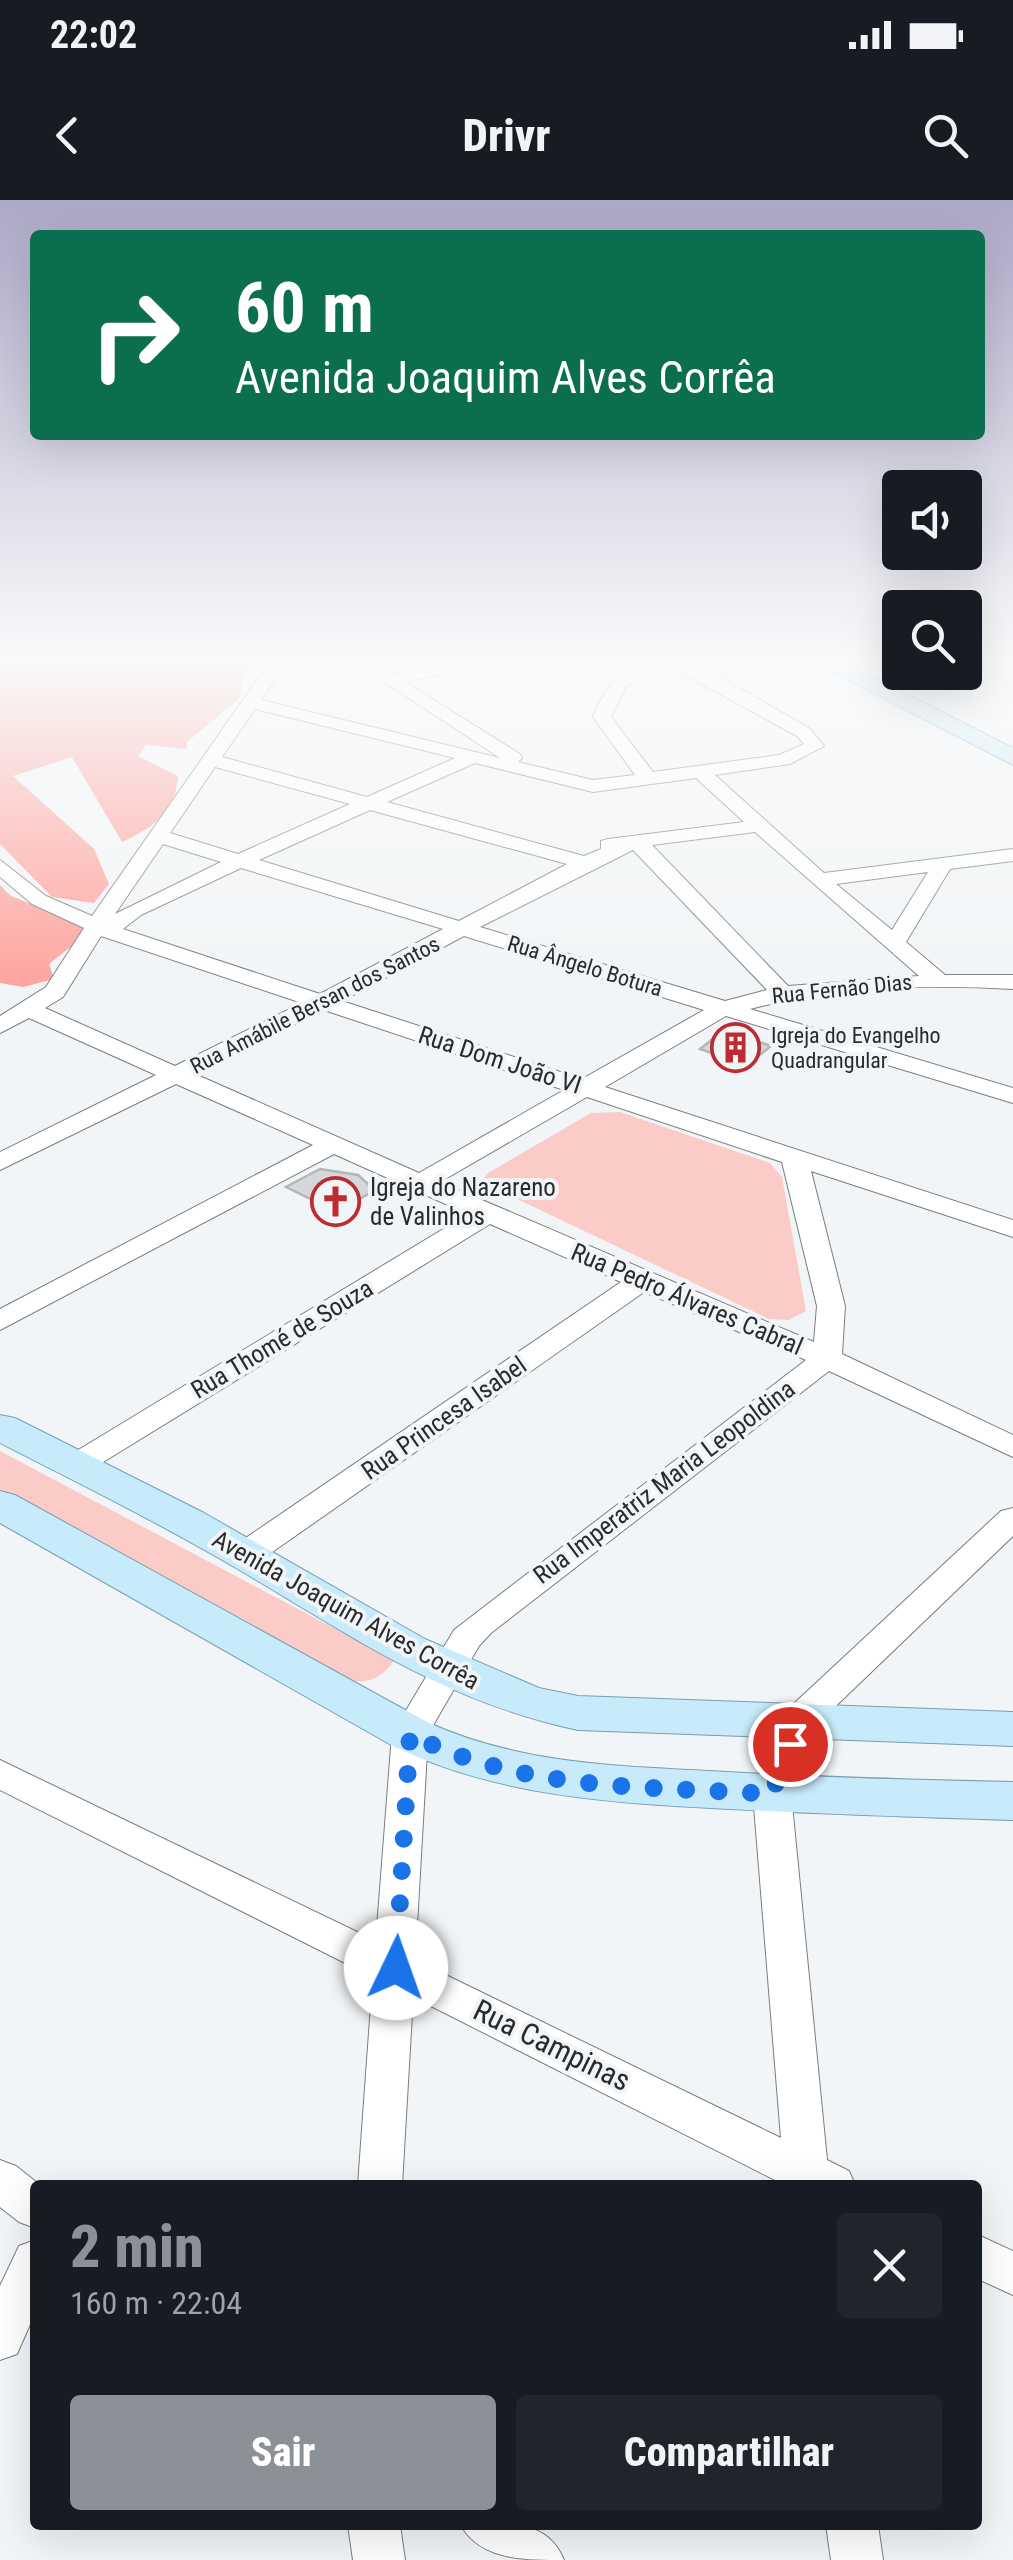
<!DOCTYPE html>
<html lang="pt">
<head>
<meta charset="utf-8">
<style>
	body { margin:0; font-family:"Roboto Condensed",sans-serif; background:#20242c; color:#f1f3f6; height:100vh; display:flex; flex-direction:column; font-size:38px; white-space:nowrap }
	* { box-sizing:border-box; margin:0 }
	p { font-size:32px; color:#9ea1a6 }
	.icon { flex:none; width:55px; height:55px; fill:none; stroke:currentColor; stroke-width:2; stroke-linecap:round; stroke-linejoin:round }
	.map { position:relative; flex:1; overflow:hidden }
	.sheet { position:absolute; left:30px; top:1980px; width:952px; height:350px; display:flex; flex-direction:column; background:#171b24; border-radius:10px; box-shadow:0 10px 40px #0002 }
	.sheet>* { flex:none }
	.hud { position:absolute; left:30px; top:30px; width:955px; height:210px; border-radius:10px; box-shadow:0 10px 40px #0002; background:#0b6e4f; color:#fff; overflow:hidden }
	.fabs { position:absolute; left:882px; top:270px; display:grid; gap:20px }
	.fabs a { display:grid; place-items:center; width:100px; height:100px; border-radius:10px; background:#171b24; box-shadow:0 10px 40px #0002; font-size:50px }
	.pin { position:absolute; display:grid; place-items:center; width:85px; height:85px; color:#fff; margin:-42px; border:5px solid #fff; border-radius:50%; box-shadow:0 2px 10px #0007 }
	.me { position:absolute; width:110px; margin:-55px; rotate:3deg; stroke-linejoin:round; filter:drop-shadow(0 0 8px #0008) }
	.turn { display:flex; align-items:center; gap:35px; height:210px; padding:0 40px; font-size:45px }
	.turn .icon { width:130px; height:130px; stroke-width:2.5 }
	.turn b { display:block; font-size:70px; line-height:85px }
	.round { display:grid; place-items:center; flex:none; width:105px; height:105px; border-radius:10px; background:#20242c }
	.summary { display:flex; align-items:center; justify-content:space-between; height:170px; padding:0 40px }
	h1 { font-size:60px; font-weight:800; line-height:75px; color:#8c9099 }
	.cta { display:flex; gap:20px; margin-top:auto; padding:20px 40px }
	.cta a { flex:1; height:115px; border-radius:10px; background:#8c9099; color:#fff; font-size:40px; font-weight:800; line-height:115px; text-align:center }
	.cta a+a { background:#20242c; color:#f1f3f6 }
	.status { display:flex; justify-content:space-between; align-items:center; height:70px; padding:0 50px; background:#171b24; direction:ltr }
	.status svg { height:28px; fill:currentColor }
	header { display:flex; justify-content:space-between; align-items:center; height:130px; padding:0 40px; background:#171b24; font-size:45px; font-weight:800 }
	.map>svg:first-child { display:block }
	.green { fill:#fbcbc7 }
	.forest { fill:#fea39d }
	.building { fill:#d4d8d9; stroke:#b4b7b8; stroke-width:2.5 }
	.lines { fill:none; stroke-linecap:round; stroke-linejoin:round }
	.minor-casing { stroke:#7a7d7e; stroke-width:2 }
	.major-casing { stroke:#789eaf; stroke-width:2 }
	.minor { fill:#fff; fill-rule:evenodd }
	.major { fill:#c7ebfa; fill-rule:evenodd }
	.route { stroke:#1a73e8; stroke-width:18; stroke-dasharray:0 32.4 }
	.labels { text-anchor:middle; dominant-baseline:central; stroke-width:8; stroke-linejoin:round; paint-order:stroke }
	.far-street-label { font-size:22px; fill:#292a2b; stroke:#f2f5f7 }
	.far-poi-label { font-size:22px; fill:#292a2b; stroke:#f2f5f7; text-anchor:start }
	.street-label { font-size:25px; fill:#292a2b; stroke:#f2f5f7 }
	.poi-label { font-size:25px; fill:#292a2b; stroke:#f2f5f7; text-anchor:start }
	.near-street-label { font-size:30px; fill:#292a2b; stroke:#f2f5f7 }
</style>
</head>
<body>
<div class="status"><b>22:02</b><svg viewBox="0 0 49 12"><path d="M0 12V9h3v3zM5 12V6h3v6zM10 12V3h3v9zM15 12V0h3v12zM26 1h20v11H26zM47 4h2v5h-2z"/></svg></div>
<header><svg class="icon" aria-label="back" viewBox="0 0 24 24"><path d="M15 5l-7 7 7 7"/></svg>Drivr<svg class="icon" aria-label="search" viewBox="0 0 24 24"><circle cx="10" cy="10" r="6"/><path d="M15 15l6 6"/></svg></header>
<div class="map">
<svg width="1013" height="2360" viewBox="0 0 1013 2360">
	<rect width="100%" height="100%" fill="#f2f5f7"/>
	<!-- green -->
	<g class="green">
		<path d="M620 912 770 963 782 977 806 1111 789 1120 769 1119 481 982 488 973 591 913Z"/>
		<path d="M0 1251 394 1460C383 1477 371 1483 352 1481L0 1292Z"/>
	</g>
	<!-- forest -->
	<g class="forest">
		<path d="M0 460H256L241 481V497L187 542V549L146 545 138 556 178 576C176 612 153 628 122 642L72 557 13 576 94 649 109 684 94 703 52 697 0 644Z"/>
		<path d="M0 685 11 696 83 725V737L49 764 54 779 23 787 0 783Z"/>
	</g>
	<!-- building -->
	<g class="building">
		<path d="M724 830 771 846 747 865 700 849Z"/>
		<path d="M320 969 358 975 375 990 337 1012 286 987Z"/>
	</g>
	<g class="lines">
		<defs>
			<g id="minor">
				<path d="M271 460H288L261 500 500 558 351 460H371L393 474 464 460H499L405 482 520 554 522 558 518 562 593 580 635 575 593 517C610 476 637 449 684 461 692 463 698 468 706 467 725 465 741 460 761 460L716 475 809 528 824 546 790 564 715 575 824 673 1013 649V661L950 669 906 742 945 775H1013V789C928 784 832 787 750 809L1013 888V903L726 816 605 887 1013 1020V1037L811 971 845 1106 842 1154 1013 1235V1257L829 1171 491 1433 479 1446 428 1534 415 1760 781 1938 753 1594 787 1510 1001 1311 1013 1308V1336L816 1525 791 1594 827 1960 849 1971 855 1985H785L413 1797 402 1985H358L373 1777 0 1590V1560L376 1741 392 1534 454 1430 806 1160 644 1092 258 1362 246 1365 234 1362 229 1354 234 1346 621 1082 490 1024 87 1272H65L60 1265 65 1258 468 1014 334 954 0 1130V1109L313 945 176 884 0 970V952L156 875 29 818 0 833V816L46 787 84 728 32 704 0 677V660L46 696 92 716ZM660 461 797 536 804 544 779 555 653 572 611 517 626 486ZM255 509 455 558 367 597 222 557ZM475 563 593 592 696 578 744 622 608 639 601 641V649L584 656 387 602ZM215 567 350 604 238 654 170 633ZM370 610 567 664 459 721 259 660ZM755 632 919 776 788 786 652 645ZM163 644 221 662 115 714ZM633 650 767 790 725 801 480 727ZM241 668 443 729 320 794 123 729 141 715ZM928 672 892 730 836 684ZM101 736 302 803 175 866 45 808 63 797ZM464 736 704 810 582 879 342 801ZM324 810 564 890 419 973 195 874ZM587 897 782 962 817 1106 814 1142 440 982Z"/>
				<path d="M0 1960 16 1966 40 1985H35V2028L19 2022 0 2007Z"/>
				<path d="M978 2035 1013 2051V2095L978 2079Z"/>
				<path d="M35 2040V2113L17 2154 0 2160V2086L19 2046Z"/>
				<path d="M348 2325H400L405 2360H353Z"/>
				<path d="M461 2325C503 2325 546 2316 564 2360 523 2360 480 2360 461 2325Z"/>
				<path d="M826 2325H878L883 2360H831Z"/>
			</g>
			<g id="major">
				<path d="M810 460H839L1013 548V565Z"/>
				<path d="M0 1215 15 1218 204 1313 425 1439 539 1488 578 1496 1013 1512V1546L578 1530C443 1501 352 1436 236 1368 159 1323 79 1283 0 1243Z"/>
				<path d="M0 1291 15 1295 427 1522C516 1563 613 1566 709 1571 810 1577 912 1580 1013 1582V1620C918 1617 824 1614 729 1609 613 1603 499 1597 393 1546L0 1323Z"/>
			</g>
		</defs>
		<!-- minor casing -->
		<use href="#minor" class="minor-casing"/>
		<!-- major casing -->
		<use href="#major" class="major-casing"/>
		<!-- minor -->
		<use href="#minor" class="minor"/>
		<!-- major -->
		<use href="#major" class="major"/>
	</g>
	<!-- sky -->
	<linearGradient id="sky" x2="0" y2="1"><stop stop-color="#aca9c6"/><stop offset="0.58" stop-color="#f9fafb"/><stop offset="1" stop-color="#f9fafb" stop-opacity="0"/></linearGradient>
	<rect width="1013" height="791" fill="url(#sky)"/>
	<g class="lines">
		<!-- route -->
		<path class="route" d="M396 1768 410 1534C520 1592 650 1586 772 1594L790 1544"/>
	</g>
	<!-- icons -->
	<defs>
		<symbol id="building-ring" viewBox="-11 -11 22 22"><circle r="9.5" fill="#f2f5f7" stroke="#bc2c31" stroke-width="1.5"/><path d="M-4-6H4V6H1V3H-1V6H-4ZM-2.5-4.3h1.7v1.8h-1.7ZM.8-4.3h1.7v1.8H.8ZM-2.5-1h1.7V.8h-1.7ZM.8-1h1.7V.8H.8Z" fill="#bc2c31"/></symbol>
		<symbol id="church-ring" viewBox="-11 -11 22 22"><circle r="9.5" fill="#f2f5f7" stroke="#bc2c31" stroke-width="1.5"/><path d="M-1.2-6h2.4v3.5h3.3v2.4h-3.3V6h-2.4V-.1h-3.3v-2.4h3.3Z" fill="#bc2c31"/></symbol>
	</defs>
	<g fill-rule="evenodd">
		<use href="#building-ring" x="708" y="820" width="55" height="55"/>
		<use href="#church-ring" x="308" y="974" width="55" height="55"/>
	</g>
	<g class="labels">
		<!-- far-street labels -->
		<g class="far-street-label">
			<text transform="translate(585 766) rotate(17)">Rua Ângelo Botura</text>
			<text transform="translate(842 789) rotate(-6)">Rua Fernão Dias</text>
			<text transform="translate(315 805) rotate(-27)">Rua Amábile Bersan dos Santos</text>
		</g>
		<!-- far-poi labels -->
		<g class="far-poi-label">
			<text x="771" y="835">Igreja do Evangelho<tspan x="771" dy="25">Quadrangular</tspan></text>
		</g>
		<!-- street labels -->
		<g class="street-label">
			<text transform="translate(500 860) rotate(18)">Rua Dom João VI</text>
			<text transform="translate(687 1099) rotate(23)">Rua Pedro Álvares Cabral</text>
			<text transform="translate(282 1139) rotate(-31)">Rua Thomé de Souza</text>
			<text transform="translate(444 1218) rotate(-35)">Rua Princesa Isabel</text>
			<text transform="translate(664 1282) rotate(-37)">Rua Imperatriz Maria Leopoldina</text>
			<text transform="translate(346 1410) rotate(29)">Avenida Joaquim Alves Corrêa</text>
		</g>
		<!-- poi labels -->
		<g class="poi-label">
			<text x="370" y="987">Igreja do Nazareno<tspan x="370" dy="29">de Valinhos</tspan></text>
		</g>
		<!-- near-street labels -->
		<g class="near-street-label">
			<text transform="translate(552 1845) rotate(26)">Rua Campinas</text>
		</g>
	</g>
</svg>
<div class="fabs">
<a><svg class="icon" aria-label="sound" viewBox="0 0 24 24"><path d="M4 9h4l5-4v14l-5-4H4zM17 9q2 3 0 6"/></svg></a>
<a><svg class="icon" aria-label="search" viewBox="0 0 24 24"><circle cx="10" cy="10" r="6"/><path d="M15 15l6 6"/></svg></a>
</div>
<div class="pin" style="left:790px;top:1544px;background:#d93025"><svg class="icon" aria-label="arrive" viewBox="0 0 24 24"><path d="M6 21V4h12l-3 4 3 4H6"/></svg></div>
<svg class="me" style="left:396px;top:1768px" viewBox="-20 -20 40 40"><circle r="19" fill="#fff"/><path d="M0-13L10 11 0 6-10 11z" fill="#1a73e8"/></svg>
<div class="hud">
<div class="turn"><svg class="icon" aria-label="right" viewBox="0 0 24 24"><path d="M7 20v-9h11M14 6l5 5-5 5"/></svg><div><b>60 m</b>Avenida Joaquim Alves Corrêa</div></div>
</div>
<section class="sheet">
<div class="summary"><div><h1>2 min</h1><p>160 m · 22:04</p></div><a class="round"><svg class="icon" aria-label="close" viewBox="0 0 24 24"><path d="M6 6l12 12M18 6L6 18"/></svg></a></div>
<div class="cta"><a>Sair</a><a>Compartilhar</a></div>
</section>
</div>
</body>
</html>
